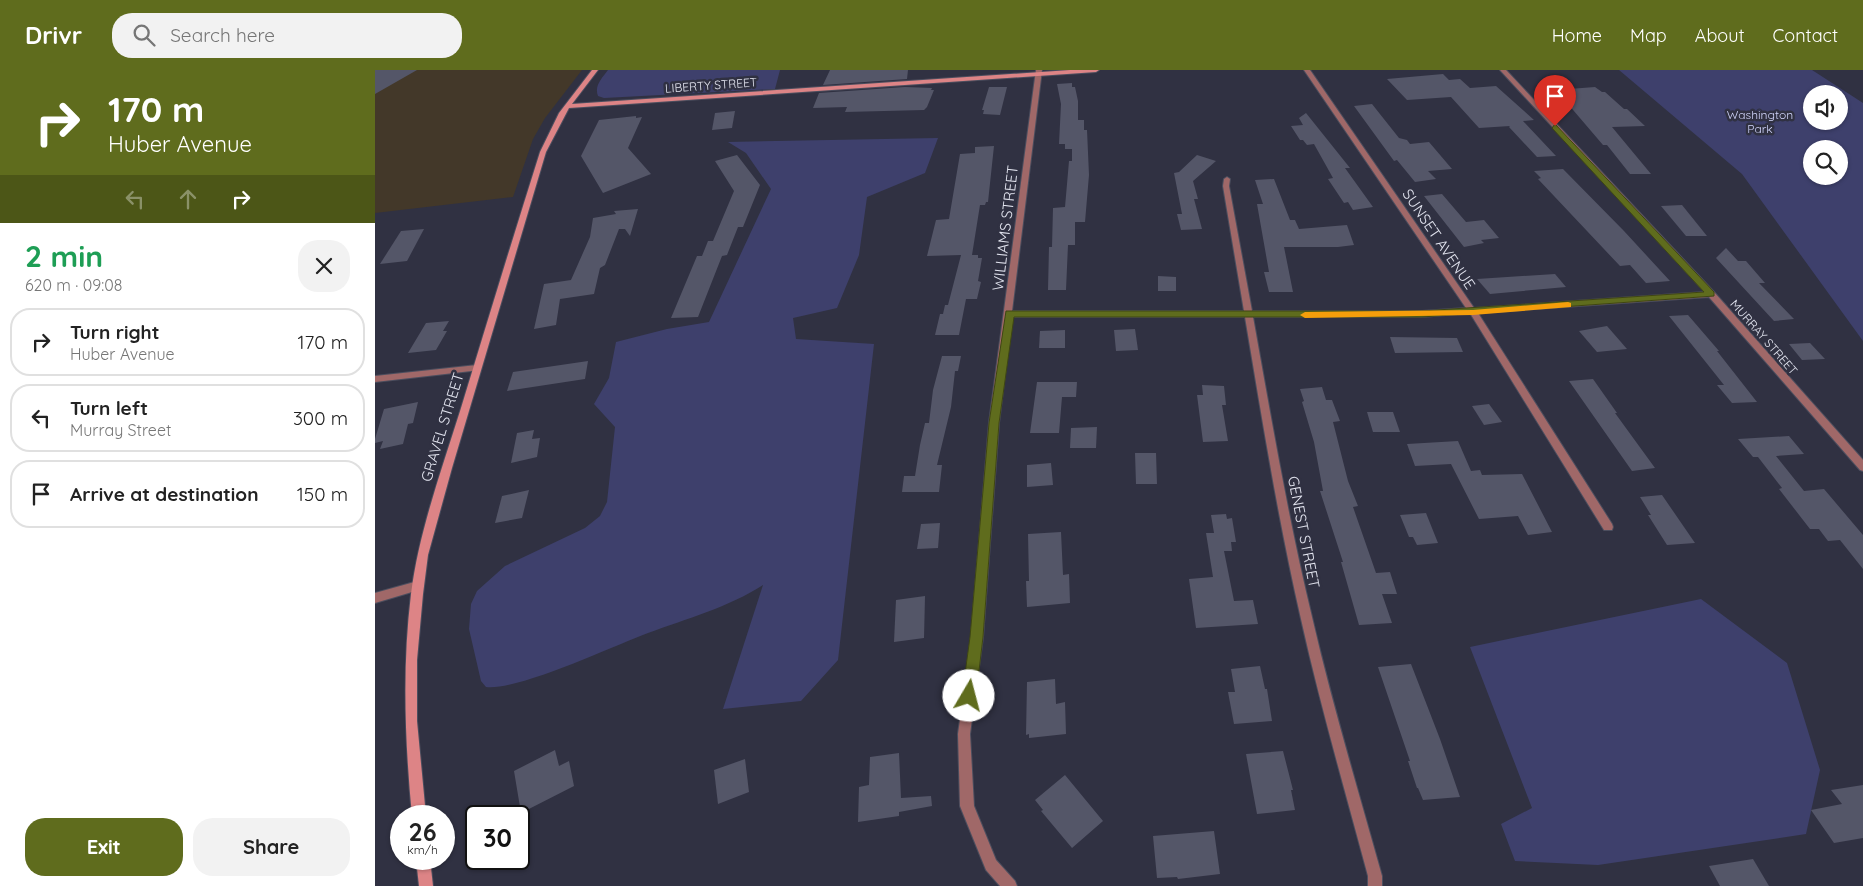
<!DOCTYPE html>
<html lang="en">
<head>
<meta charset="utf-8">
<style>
	body { margin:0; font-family:Quicksand,sans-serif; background:#f2f2f2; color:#222; height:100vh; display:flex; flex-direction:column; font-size:19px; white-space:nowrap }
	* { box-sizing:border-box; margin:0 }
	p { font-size:16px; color:#767676 }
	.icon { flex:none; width:28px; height:28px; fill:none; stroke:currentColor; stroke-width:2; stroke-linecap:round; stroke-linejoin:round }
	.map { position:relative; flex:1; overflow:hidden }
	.panel { display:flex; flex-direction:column; background:#fff; width:375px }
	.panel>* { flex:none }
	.top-card { background:#5f6c1d; color:#fff; overflow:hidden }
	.controls { position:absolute; left:1428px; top:15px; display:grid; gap:10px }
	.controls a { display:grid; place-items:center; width:45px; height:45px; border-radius:50%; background:#fff; box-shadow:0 1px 4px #0004; font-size:25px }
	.speed { position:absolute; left:15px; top:735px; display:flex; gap:10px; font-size:25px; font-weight:700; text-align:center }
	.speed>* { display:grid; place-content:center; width:65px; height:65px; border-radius:50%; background:#fff; box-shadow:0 1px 4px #0004; line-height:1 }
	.speed small { font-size:12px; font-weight:400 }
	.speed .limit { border:2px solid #111; border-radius:8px; background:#fff; color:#111 }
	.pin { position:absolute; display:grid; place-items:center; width:42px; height:42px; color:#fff; margin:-51px -21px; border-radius:50% 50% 50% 0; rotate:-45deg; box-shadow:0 0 5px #0007 }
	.pin .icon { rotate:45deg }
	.me { position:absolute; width:55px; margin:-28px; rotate:8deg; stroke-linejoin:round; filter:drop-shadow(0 0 4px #0008) }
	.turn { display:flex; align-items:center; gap:18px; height:105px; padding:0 25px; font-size:22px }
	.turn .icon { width:65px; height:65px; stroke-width:2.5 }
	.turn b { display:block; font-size:35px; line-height:42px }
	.lanes { display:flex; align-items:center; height:48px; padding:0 25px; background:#0003; justify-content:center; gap:25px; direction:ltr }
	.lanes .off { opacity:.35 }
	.round { display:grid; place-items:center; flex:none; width:52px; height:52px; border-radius:20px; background:#f2f2f2 }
	.headline { display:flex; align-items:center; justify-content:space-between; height:85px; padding:0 25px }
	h1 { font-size:30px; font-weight:800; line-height:38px; color:#1e9e55 }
	.action { display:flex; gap:10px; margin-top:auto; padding:10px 25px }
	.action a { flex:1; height:58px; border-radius:20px; background:#5f6c1d; color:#fff; font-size:20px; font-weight:800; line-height:58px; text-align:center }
	.action a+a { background:#f2f2f2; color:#222 }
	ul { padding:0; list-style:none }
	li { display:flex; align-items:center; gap:15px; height:68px; margin:0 10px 8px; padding:0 15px; border:2px solid #e0e0e0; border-radius:20px }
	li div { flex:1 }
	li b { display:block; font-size:19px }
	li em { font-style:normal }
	header { display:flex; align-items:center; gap:30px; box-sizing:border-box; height:70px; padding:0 25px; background:#5f6c1d; color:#fff }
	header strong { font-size:24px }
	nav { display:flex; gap:28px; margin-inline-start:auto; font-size:18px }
	.search { width:350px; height:45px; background:#f2f2f2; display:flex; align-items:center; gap:12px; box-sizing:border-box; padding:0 18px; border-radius:20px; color:#767676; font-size:19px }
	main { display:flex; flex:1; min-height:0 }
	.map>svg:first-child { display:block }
	.education { fill:#433829 }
	.green { fill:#3e406c; fill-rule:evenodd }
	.building { fill:#545668 }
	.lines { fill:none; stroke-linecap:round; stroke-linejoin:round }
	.street-casing { stroke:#4c4e5e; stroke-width:2 }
	.secondary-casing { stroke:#4c4e5e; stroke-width:2 }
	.street { fill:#a06868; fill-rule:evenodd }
	.secondary { fill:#dd8486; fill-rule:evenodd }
	.route { fill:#5f6c1d; stroke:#3e4613 }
	.slow { fill:#f59e0b }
	.labels { text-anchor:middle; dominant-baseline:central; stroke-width:5; stroke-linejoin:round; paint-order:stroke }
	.far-street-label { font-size:12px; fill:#e2e4ef; stroke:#303142 }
	.far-park-label { font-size:12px; fill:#d1d5fb; stroke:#303142 }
	.street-label { font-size:15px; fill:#e2e4ef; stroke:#303142 }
</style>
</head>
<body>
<header>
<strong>Drivr</strong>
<div class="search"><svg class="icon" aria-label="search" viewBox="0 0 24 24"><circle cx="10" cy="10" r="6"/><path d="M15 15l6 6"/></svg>Search here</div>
<nav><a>Home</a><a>Map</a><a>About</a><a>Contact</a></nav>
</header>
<main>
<section class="panel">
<div class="top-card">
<div class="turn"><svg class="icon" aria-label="right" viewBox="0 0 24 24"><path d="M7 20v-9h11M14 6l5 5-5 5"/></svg><div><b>170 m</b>Huber Avenue</div></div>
<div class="lanes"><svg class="icon off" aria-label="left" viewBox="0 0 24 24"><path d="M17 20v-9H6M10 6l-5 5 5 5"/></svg><svg class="icon off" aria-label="ahead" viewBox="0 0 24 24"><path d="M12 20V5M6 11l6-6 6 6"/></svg><svg class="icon" aria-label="right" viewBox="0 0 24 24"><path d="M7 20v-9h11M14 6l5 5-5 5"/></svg></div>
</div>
<div class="headline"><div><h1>2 min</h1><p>620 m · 09:08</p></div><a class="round"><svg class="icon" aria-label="close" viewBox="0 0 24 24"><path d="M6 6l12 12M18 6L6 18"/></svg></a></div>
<ul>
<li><svg class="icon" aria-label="right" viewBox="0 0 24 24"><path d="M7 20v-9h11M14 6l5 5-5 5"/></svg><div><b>Turn right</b><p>Huber Avenue</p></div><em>170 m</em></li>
<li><svg class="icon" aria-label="left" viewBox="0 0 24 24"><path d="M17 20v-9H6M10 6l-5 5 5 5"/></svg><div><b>Turn left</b><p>Murray Street</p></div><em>300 m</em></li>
<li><svg class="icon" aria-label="arrive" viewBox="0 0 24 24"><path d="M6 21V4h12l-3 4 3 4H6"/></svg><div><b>Arrive at destination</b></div><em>150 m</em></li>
</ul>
<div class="action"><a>Exit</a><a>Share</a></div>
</section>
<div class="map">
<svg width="1488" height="816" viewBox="0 0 1488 816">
	<rect width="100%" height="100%" fill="#303142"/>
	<!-- education -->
	<path class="education" d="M0 0H207L170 48 158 69 138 127 0 143Z"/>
	<!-- green -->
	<g class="green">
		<path d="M233 0H405L400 19 229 28 223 26C219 16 227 8 233 0Z"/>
		<path d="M1244 0H1437L1488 33V271L1367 104ZM1436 24H1464V51H1436ZM1436 79H1464V106H1436Z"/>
		<path d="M563 68 550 103 492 127 484 185 462 238 418 248 421 269 499 274 463 590 426 631 348 639 388 515C354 537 311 549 273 563 238 576 143 621 111 617L106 611 94 559 96 534 102 521 130 496 210 458 225 446 232 432 240 357 219 334 234 308 241 272 292 259 334 252 396 119 371 83 353 72Z"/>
		<path d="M1326 529 1412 593 1445 700 1431 764 1223 795 1140 791 1126 754 1157 738 1095 577Z"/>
	</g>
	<!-- building -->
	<g class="building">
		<path d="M0 0H42L0 24Z"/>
		<path d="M455 0H533L532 9 448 15Z"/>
		<path d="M1068 4 1074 10 1085 9 1095 18 1121 16 1159 50 1148 51 1181 86 1162 87 1134 57 1135 56 1104 58 1076 27 1032 30 1012 9Z"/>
		<path d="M697 13V17H700L703 31V50H709V60H712L714 105 710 152H700V175H693L691 220H673L674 177H677L678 138 690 137 694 91H697V79H690V74H684L686 34 682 14Z"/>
		<path d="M530 17 557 18 556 20H559L552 37 549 40 470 42 472 37 438 38 444 23Z"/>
		<path d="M614 17H632L625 45 608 44 609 40H607Z"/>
		<path d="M1220 17 1227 22H1230L1249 39H1252L1270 56 1237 57 1276 104H1255L1232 75H1228L1181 20Z"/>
		<path d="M997 34 1024 68 1032 70 1035 74 1054 72 1077 99 1053 101 1061 109 1040 112 1022 90 1019 91 979 36Z"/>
		<path d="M360 41 357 58 337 60 340 43Z"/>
		<path d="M931 43 975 98H970L998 137 978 140 973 132 969 133 953 109 958 108 939 74 932 75 928 70H925L916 56 928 55 924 48Z"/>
		<path d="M261 46V48L267 47 253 78 276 104 228 123 206 86 224 50Z"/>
		<path d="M619 76 613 132H611L610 135H605L597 185H603V188H607L603 211 606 212 602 229H591L584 265H560L565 244H568L570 235H573L586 185 552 186 561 150 574 149 585 84 600 83V77Z"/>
		<path d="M362 85 385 115 368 157H363L352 185 347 186 323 247 296 248 322 186H327L333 171H338L359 121 340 91Z"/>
		<path d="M822 85 841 91 818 111 823 129H819L827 159 806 160 802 144H807L799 103 804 102Z"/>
		<path d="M1188 99 1249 161 1295 211 1271 213 1255 195 1245 196 1163 109 1166 108 1159 101Z"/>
		<path d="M899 109 915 150H920L924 159 972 155 979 175 963 177H909L918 222H894L889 202H894L882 134H888L880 110Z"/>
		<path d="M1067 124 1091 152 1109 150 1124 168 1106 170 1109 173 1089 177 1049 126Z"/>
		<path d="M1307 135 1332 166H1311L1286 136Z"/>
		<path d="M263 139 255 166 250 159H244L230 195 225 198 219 224 185 229 181 255 159 259 169 214 196 210 215 167 218 148 241 144 239 141Z"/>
		<path d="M49 159 32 191 5 194 26 161Z"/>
		<path d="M1351 178 1363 191H1371L1390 213H1384L1419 249 1399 251 1341 188Z"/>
		<path d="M1180 204 1191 217 1115 224 1102 209Z"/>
		<path d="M783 206 801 207V221H783Z"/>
		<path d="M1313 245 1344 281H1342L1382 332 1357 333 1342 315H1349L1294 246Z"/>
		<path d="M74 251 68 261H72L61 280 33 283 51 253Z"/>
		<path d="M1232 256 1252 279 1222 282 1204 261Z"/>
		<path d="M760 259 763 280 741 281 739 260Z"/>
		<path d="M690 260V278H664L665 261Z"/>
		<path d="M1015 267 1082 268 1088 282 1020 283Z"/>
		<path d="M1435 273 1450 289 1427 290 1414 274Z"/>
		<path d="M567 286H586L583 301H580L576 337 562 395H567L564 422H527L529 406H540L545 375 550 353H554L558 320Z"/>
		<path d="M213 291 210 309 132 321 138 302Z"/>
		<path d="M1218 309 1242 343H1240L1280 398 1257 401 1194 311Z"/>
		<path d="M662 312H702L701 327H687L684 363H655Z"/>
		<path d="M827 315 849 316 851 335H847L853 371 828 372 822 325H828Z"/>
		<path d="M947 317 951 330H957L965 351 958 352 973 411 983 436 978 437 1001 503 1015 502 1022 524H1007L1017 553 984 555 966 492H968L945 421H948L939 372 927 332 929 331 925 319Z"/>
		<path d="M43 332 38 353 33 354 28 374 5 379 8 371 0 373V369L9 339Z"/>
		<path d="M1114 334 1127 352 1109 355 1097 336Z"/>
		<path d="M992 342H1018L1025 362H998Z"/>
		<path d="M722 357 721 378H695L696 358Z"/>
		<path d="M159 360 157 369 165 368 162 387 136 393 142 363Z"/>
		<path d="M1414 366 1429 384 1401 386 1429 421 1449 419 1488 465V499L1465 470 1453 471 1444 459H1435L1404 419 1407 418 1383 387H1378L1363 369Z"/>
		<path d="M1083 371 1096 401 1105 400 1107 405 1147 404 1177 462 1153 465 1143 446 1104 449 1076 394 1040 396 1032 374Z"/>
		<path d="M760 383H781L782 414H761Z"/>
		<path d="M676 393 678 415 652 417V395Z"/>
		<path d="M154 420 147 448 120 453 127 426Z"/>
		<path d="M1287 425 1320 473 1292 475 1273 445H1276L1265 427Z"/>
		<path d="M1051 443 1063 473 1042 475 1038 467H1034L1025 445Z"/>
		<path d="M851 444 852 449 857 448 861 472H856L857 481H849L859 531 878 530 883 554 821 558 814 509 838 507 831 463H839L836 445Z"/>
		<path d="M565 453 563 478 542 479 546 454Z"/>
		<path d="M686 462 688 505 694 504 695 533 652 537 651 511H654L653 464Z"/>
		<path d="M550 526 549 568 519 572 521 530Z"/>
		<path d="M1036 594 1065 669 1085 727 1048 730 1043 718H1042L1033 691H1035L1003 597Z"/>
		<path d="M885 596 890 619H892L897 651 859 654 853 622H860L856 599Z"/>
		<path d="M680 609 681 634 690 632 691 664 654 668V664L651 665 652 612Z"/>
		<path d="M180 680 184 696 194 691 199 716 146 743 139 701Z"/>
		<path d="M908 681 918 720H916L920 740 882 744 871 684Z"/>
		<path d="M524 683 526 728 556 726 557 736 524 742V746L483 752 484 717 494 715 495 687Z"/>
		<path d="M370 689 374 722 343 734 339 700Z"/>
		<path d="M690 705 728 751 697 778 666 741 668 740 660 730Z"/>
		<path d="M1488 715V768L1459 773 1436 740 1467 734 1456 720Z"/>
		<path d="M839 761 845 804 803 809 802 807 782 808 778 766Z"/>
		<path d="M1378 789 1394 816H1345L1334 796Z"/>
	</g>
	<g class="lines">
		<defs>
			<g id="street">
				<path d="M661 0H667L637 241H869L848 116 849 109 852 107 855 109 854 116 877 241H1047L1091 238 929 0H935L1099 238 1330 222 1125 0H1131L1339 222 1488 390V401L1485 400 1334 227 1103 243 1237 454 1238 457 1237 460H1229L1095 243 1047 247H878C896 347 913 448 937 547 957 634 983 720 1007 806V816H993V806C970 720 945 635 926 549 903 449 887 348 870 247H637L624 353 608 567 595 664 599 736 621 790 640 811 642 816H625L611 800 585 736 583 664 596 567 614 353Z"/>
				<path d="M102 295 106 298 105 300 0 312V306Z"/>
				<path d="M43 511 47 513 49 516 47 519 0 533V523Z"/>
			</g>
			<g id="secondary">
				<path d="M217 0H223L197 34 695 0H724L721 2 194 38 171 82 77 398 53 485 48 524 42 590V651L51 746H37C30 672 27 598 36 524 44 461 67 399 86 338 112 253 138 167 165 82L184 43Z"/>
				<path d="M41 789H55L58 816H44Z"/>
			</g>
		</defs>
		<!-- street casing -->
		<use href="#street" class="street-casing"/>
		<!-- secondary casing -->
		<use href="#secondary" class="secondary-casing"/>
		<!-- street -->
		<use href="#street" class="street"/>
		<!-- secondary -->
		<use href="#secondary" class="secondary"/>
	</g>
	<!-- route -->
	<path class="route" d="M1180 54 1339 222V226L1047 247H639L624 353 608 567 601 626 599 630 594 632 589 630 587 626 595 567 614 353 631 241H1047L1329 222 1177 58Z"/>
	<!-- slow -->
	<path class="slow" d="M1193 232 1196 233V237L1098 245 930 248 925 245 930 242 1098 240Z"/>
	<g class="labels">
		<!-- far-street labels -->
		<g class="far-street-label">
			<text transform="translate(336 15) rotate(-4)">LIBERTY STREET</text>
			<text transform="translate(1389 267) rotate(49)">MURRAY STREET</text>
		</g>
		<!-- far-park labels -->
		<g class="far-park-label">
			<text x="1385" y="44">Washington<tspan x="1385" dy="14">Park</tspan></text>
		</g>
		<!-- street labels -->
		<g class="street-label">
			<text transform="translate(630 158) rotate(-83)">WILLIAMS STREET</text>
			<text transform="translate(1064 169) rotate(56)">SUNSET AVENUE</text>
			<text transform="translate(67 357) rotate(-73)">GRAVEL STREET</text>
			<text transform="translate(929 462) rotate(79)">GENEST STREET</text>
		</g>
	</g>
</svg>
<div class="controls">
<a><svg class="icon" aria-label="sound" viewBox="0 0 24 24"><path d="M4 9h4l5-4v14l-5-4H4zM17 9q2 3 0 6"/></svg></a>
<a><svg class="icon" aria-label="search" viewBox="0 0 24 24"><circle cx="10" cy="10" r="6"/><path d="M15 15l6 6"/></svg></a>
</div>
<div class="speed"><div>26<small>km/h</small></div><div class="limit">30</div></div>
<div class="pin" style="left:1180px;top:56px;background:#d93025"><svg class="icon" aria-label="arrive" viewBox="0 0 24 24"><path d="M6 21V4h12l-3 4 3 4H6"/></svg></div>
<svg class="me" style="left:594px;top:626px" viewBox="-20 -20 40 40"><circle r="19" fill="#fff"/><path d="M0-13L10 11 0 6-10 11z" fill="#5f6c1d"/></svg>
</div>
</main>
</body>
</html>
